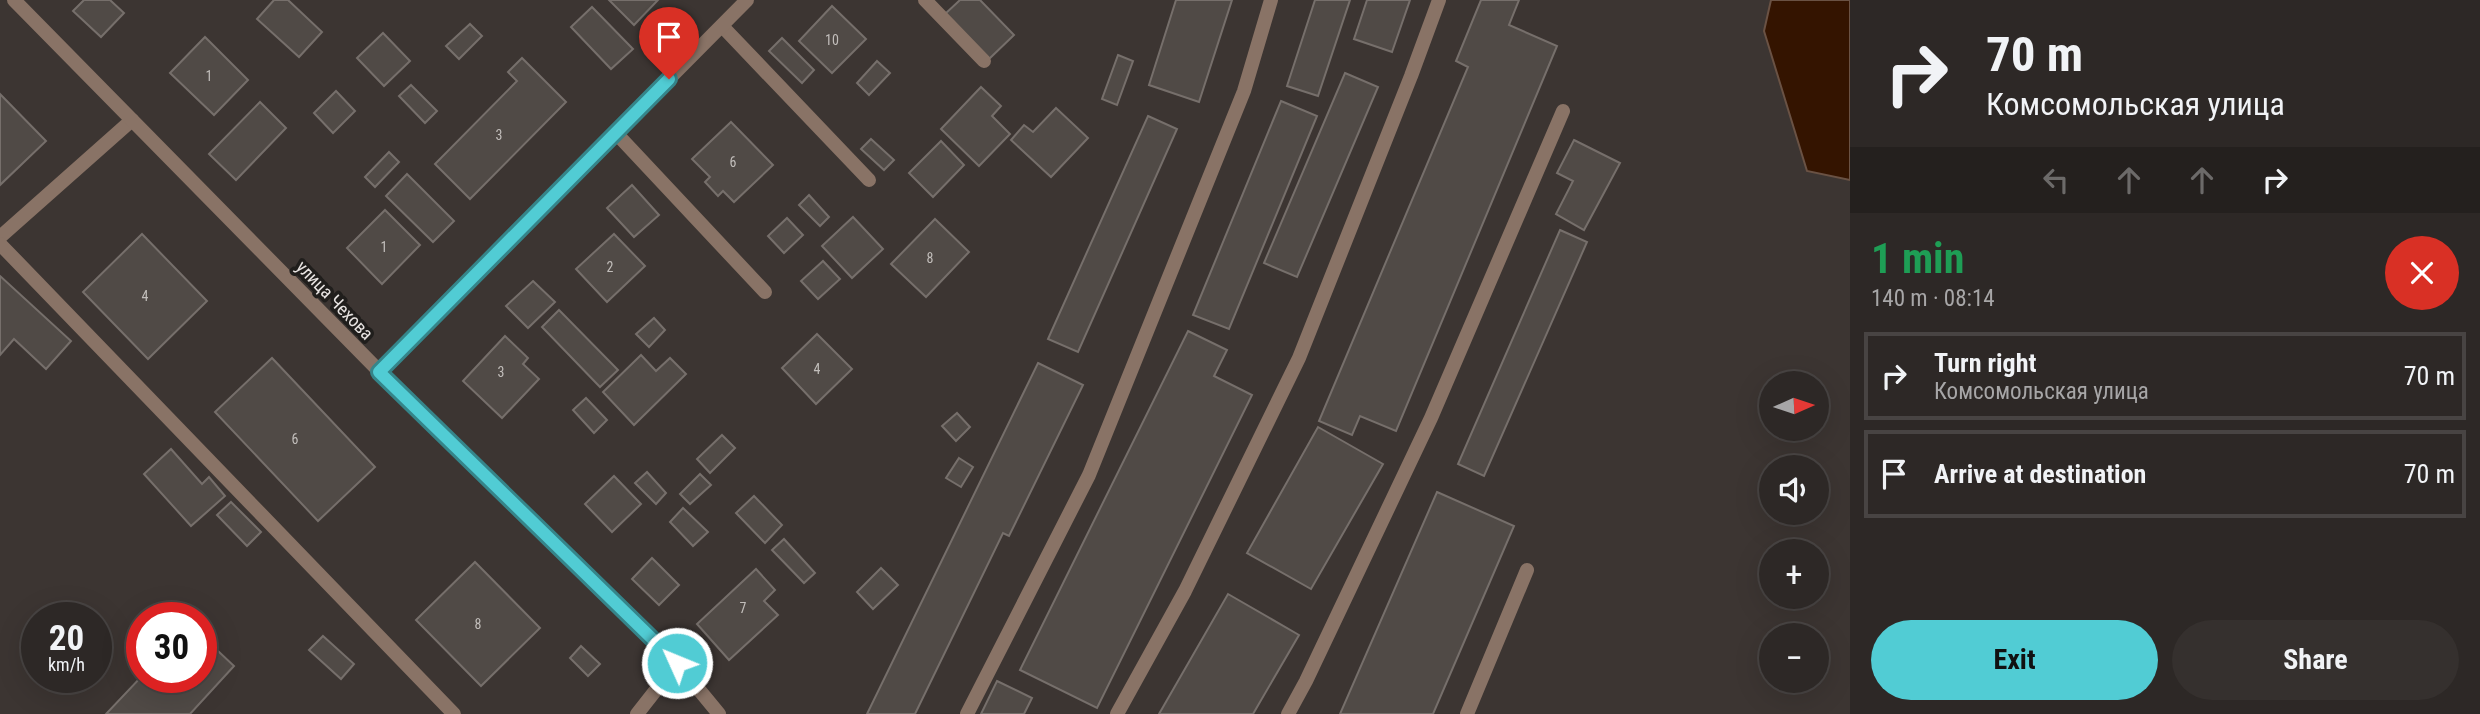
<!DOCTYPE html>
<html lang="en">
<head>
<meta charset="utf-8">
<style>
	body { margin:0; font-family:"Roboto Condensed",sans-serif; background:#35302e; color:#f1f3f6; height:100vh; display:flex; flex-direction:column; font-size:26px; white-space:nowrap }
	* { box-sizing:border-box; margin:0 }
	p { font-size:23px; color:#a7a6a7 }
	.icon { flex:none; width:38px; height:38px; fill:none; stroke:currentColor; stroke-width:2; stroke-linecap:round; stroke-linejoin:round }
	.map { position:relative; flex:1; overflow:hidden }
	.details { display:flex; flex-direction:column; background:#2d2826; width:630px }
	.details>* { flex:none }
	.hud { background:#2d2826; color:#f1f3f6; overflow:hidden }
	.needle { width:46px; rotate:87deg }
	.tools { position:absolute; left:1759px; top:371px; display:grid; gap:14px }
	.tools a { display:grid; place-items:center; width:70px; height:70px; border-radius:50%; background:#2d2826; box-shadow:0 7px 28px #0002,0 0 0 2px #484443; font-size:35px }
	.speed { position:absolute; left:21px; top:602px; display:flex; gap:14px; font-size:35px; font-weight:700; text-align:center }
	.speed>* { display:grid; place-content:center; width:91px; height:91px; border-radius:50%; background:#2d2826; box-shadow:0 7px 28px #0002,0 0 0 2px #484443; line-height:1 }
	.speed small { font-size:18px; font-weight:400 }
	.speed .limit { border:10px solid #d22; background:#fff; color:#111 }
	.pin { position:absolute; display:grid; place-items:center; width:60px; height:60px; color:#fff; margin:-72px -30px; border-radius:50% 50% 50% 0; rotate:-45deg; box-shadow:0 0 7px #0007 }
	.pin .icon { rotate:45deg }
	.me { position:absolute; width:77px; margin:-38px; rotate:314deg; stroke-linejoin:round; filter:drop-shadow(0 0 5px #0008) }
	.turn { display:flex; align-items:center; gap:24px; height:147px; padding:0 21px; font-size:32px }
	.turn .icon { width:91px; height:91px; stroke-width:2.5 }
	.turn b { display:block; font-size:49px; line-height:60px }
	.lanes { display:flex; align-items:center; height:66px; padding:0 21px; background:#0003; justify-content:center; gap:35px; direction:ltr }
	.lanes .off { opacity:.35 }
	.round { display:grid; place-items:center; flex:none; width:74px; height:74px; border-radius:37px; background:#35302e }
	.summary { display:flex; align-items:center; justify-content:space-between; height:119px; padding:0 21px }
	h1 { font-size:42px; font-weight:700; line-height:52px; color:#1e9e55 }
	.action { display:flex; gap:14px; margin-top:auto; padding:14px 21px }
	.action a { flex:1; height:80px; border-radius:42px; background:#51ccd4; color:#111; font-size:28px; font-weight:700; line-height:80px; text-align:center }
	.action a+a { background:#35302e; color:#f1f3f6 }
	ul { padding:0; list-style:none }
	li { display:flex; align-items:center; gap:21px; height:88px; margin:0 14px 10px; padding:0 7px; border:4px solid #484443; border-radius:0px }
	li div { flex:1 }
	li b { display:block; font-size:26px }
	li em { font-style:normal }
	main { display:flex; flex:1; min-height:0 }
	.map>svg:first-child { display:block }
	.water { fill:#341400; stroke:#6a5244; stroke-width:2 }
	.building { fill:#504a46; stroke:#766f6b; stroke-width:2 }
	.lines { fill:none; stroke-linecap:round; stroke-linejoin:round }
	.lane { stroke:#897366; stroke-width:14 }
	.street { stroke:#897366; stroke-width:14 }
	.route-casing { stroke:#35858a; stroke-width:18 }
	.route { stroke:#51ccd4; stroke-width:12 }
	.labels { text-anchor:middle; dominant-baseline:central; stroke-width:7; stroke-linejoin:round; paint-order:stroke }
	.number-label { font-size:14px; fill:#c2bebb }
	.street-label { font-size:18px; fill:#e8e4e2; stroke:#201e1c }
</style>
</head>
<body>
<main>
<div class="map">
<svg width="1850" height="714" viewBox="0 0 1850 714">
	<rect width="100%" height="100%" fill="#3c3532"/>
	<!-- water -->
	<path class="water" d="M1771 0H1850V180L1807 171 1764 31Z"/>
	<!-- building -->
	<g class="building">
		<path d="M84 0H110L124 13 101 37 73 11Z"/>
		<path d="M274 0H288L322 32 299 57 257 19Z"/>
		<path d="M609 0H658L634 25Z"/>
		<path d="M960 0H980L1014 35 989 59 945 14Z"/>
		<path d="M1176 0H1232L1199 102 1149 85Z"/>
		<path d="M1315 0H1350L1318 96 1287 86Z"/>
		<path d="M1367 0H1410L1392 52 1354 39Z"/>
		<path d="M1481 0H1519L1509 25 1557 46 1396 431 1360 416 1352 435 1319 421 1468 67 1456 61Z"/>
		<path d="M832 6 866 39 832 73 799 41Z"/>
		<path d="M592 7 633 49 611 69 571 27Z"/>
		<path d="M470 24 482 36 459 59 446 46Z"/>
		<path d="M383 33 410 61 384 86 357 58Z"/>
		<path d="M205 37 248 80 214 115 170 73Z"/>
		<path d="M782 38 814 70 802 83 769 51Z"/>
		<path d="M1118 55 1133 61 1117 105 1102 99Z"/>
		<path d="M522 58 566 102 470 199 435 164 517 81 508 72Z"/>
		<path d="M877 61 890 73 869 95 857 83Z"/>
		<path d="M1345 73 1378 87 1297 277 1264 263Z"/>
		<path d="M411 85 437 111 425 123 399 96Z"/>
		<path d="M981 87 1001 106 992 116 1010 134 979 166 941 129Z"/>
		<path d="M336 91 355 111 333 133 314 113Z"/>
		<path d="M0 94 46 141 0 185Z"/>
		<path d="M1281 101 1317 116 1229 329 1193 315Z"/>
		<path d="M260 102 286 128 236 180 209 154Z"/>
		<path d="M1056 108 1088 138 1051 177 1011 140 1024 125 1033 132Z"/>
		<path d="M1148 116 1177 129 1078 352 1048 339Z"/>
		<path d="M731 122 773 165 734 202 723 191 718 196 705 182 710 177 692 159Z"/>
		<path d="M871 139 894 160 884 170 861 149Z"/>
		<path d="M1574 140 1620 163 1584 230 1556 214 1573 181 1557 173Z"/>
		<path d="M941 141 964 165 933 197 909 173Z"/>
		<path d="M389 152 399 162 375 187 365 177Z"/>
		<path d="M407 174 454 221 433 242 386 196Z"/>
		<path d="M632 185 659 215 634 237 607 208Z"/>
		<path d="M809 195 829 217 820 226 799 205Z"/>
		<path d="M385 210 420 245 382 284 347 248Z"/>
		<path d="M853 217 883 249 852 278 822 246Z"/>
		<path d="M787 218 803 235 784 253 768 236Z"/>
		<path d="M935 219 969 252 926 297 891 264Z"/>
		<path d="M1560 230 1587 242 1484 476 1458 464Z"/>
		<path d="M142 234 207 301 148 359 83 292Z"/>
		<path d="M614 234 645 266 607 302 576 269Z"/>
		<path d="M823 261 840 279 818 299 801 281Z"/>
		<path d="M0 276 71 341 46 369 14 339 0 355Z"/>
		<path d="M533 281 555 302 528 328 506 306Z"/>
		<path d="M559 310 618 370 600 387 542 327Z"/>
		<path d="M654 318 665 330 649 347 636 334Z"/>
		<path d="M1188 331 1227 350 1214 376 1252 395 1097 708 1020 670Z"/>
		<path d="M817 334 852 369 816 404 782 368Z"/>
		<path d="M505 336 528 358 523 364 539 379 502 418 463 381Z"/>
		<path d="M641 355 656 371 670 358 686 374 634 425 603 392Z"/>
		<path d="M272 358 375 467 318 521 215 412Z"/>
		<path d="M1038 363 1083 385 1009 536 1003 533 915 714H867Z"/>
		<path d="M586 398 607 420 594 433 573 410Z"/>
		<path d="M957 413 970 427 956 441 942 426Z"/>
		<path d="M1318 427 1383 464 1311 589 1247 553Z"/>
		<path d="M722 435 735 448 710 473 697 459Z"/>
		<path d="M171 449 202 484 209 477 225 496 191 526 144 474Z"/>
		<path d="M959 458 973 467 961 487 946 478Z"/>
		<path d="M647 472 666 493 656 504 635 483Z"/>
		<path d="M700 474 711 485 690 504 680 494Z"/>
		<path d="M614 476 641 504 612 532 585 504Z"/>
		<path d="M1437 492 1514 526 1433 714H1340Z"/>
		<path d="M754 496 782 525 765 543 736 513Z"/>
		<path d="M231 502 261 532 247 546 217 515Z"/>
		<path d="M683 508 708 532 693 546 670 522Z"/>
		<path d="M784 539 815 573 804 583 772 550Z"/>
		<path d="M652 558 679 585 659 605 632 579Z"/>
		<path d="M475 562 540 628 481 686 416 620Z"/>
		<path d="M881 568 898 585 873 609 857 592Z"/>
		<path d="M756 569 775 590 764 601 778 615 729 660 697 624Z"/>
		<path d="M1228 594 1299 635 1253 714H1159Z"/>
		<path d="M201 635 234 666 190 714H106L142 676 201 677Z"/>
		<path d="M323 636 354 664 341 679 309 650Z"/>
		<path d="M581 646 600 664 588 676 570 658Z"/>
		<path d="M997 681 1032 698 1024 714H981Z"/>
	</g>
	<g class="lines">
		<!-- lane -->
		<g class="lane">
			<path d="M925 0 984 61"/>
			<path d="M722 26 869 180"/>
			<path d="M615 132 765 292"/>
			<path d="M0 237 132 120"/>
			<path d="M0 244 454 714"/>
			<path d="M637 714 677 663"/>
			<path d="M967 714 1089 475 1244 91 1271 0"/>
			<path d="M1117 714 1185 591 1299 358 1411 76 1439 0"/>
			<path d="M1288 714 1306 681 1431 418 1563 111"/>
			<path d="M1467 714 1527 570"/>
		</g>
		<!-- street -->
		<g class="street">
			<path d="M14 0 379 371 677 663 719 714"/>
			<path d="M379 371 747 0"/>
		</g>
	</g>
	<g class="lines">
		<defs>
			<path id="route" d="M669 79 379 372 677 663"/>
		</defs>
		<!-- route casing -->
		<use href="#route" class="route-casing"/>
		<!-- route -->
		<use href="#route" class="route"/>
	</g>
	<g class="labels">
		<!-- number labels -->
		<g class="number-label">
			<text x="832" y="40">10</text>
			<text x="209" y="76">1</text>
			<text x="499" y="135">3</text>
			<text x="733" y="162">6</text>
			<text x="384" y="247">1</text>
			<text x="930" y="258">8</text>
			<text x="610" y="267">2</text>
			<text x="145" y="296">4</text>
			<text x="817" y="369">4</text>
			<text x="501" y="372">3</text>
			<text x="295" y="439">6</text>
			<text x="743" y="608">7</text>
			<text x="478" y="624">8</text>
		</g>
		<!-- street labels -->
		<g class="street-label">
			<text transform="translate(335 300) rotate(46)">улица Чехова</text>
		</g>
	</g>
</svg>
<div class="tools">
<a><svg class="needle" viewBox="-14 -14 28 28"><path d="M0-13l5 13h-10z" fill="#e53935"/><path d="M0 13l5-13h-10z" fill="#a7a6a7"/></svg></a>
<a><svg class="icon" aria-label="sound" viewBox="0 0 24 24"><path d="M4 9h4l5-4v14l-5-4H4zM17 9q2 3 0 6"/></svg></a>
<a>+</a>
<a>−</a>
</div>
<div class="speed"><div>20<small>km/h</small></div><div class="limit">30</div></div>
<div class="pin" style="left:669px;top:79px;background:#d93025"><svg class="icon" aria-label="arrive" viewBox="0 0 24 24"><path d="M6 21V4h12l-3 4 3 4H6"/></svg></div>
<svg class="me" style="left:677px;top:663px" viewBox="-20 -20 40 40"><circle r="17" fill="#51ccd4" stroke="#fff" stroke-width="3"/><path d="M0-11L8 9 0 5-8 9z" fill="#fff"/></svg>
</div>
<section class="details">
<div class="hud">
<div class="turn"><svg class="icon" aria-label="right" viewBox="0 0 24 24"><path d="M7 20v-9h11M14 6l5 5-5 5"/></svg><div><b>70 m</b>Комсомольская улица</div></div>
<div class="lanes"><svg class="icon off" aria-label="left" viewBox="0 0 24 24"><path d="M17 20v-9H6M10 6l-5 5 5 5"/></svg><svg class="icon off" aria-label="ahead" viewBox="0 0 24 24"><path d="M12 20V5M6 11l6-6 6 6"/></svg><svg class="icon off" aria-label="ahead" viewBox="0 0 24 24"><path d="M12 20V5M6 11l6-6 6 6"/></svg><svg class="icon" aria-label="right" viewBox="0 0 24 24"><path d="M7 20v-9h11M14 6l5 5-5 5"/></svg></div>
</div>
<div class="summary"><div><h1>1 min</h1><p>140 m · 08:14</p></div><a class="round" style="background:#d93025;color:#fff"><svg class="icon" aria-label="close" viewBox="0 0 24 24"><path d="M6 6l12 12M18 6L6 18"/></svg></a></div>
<ul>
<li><svg class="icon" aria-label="right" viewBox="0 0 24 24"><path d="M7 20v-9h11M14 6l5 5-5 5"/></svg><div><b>Turn right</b><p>Комсомольская улица</p></div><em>70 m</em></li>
<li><svg class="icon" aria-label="arrive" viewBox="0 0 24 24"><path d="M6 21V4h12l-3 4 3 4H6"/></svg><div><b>Arrive at destination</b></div><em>70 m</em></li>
</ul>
<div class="action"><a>Exit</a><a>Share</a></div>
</section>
</main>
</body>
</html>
